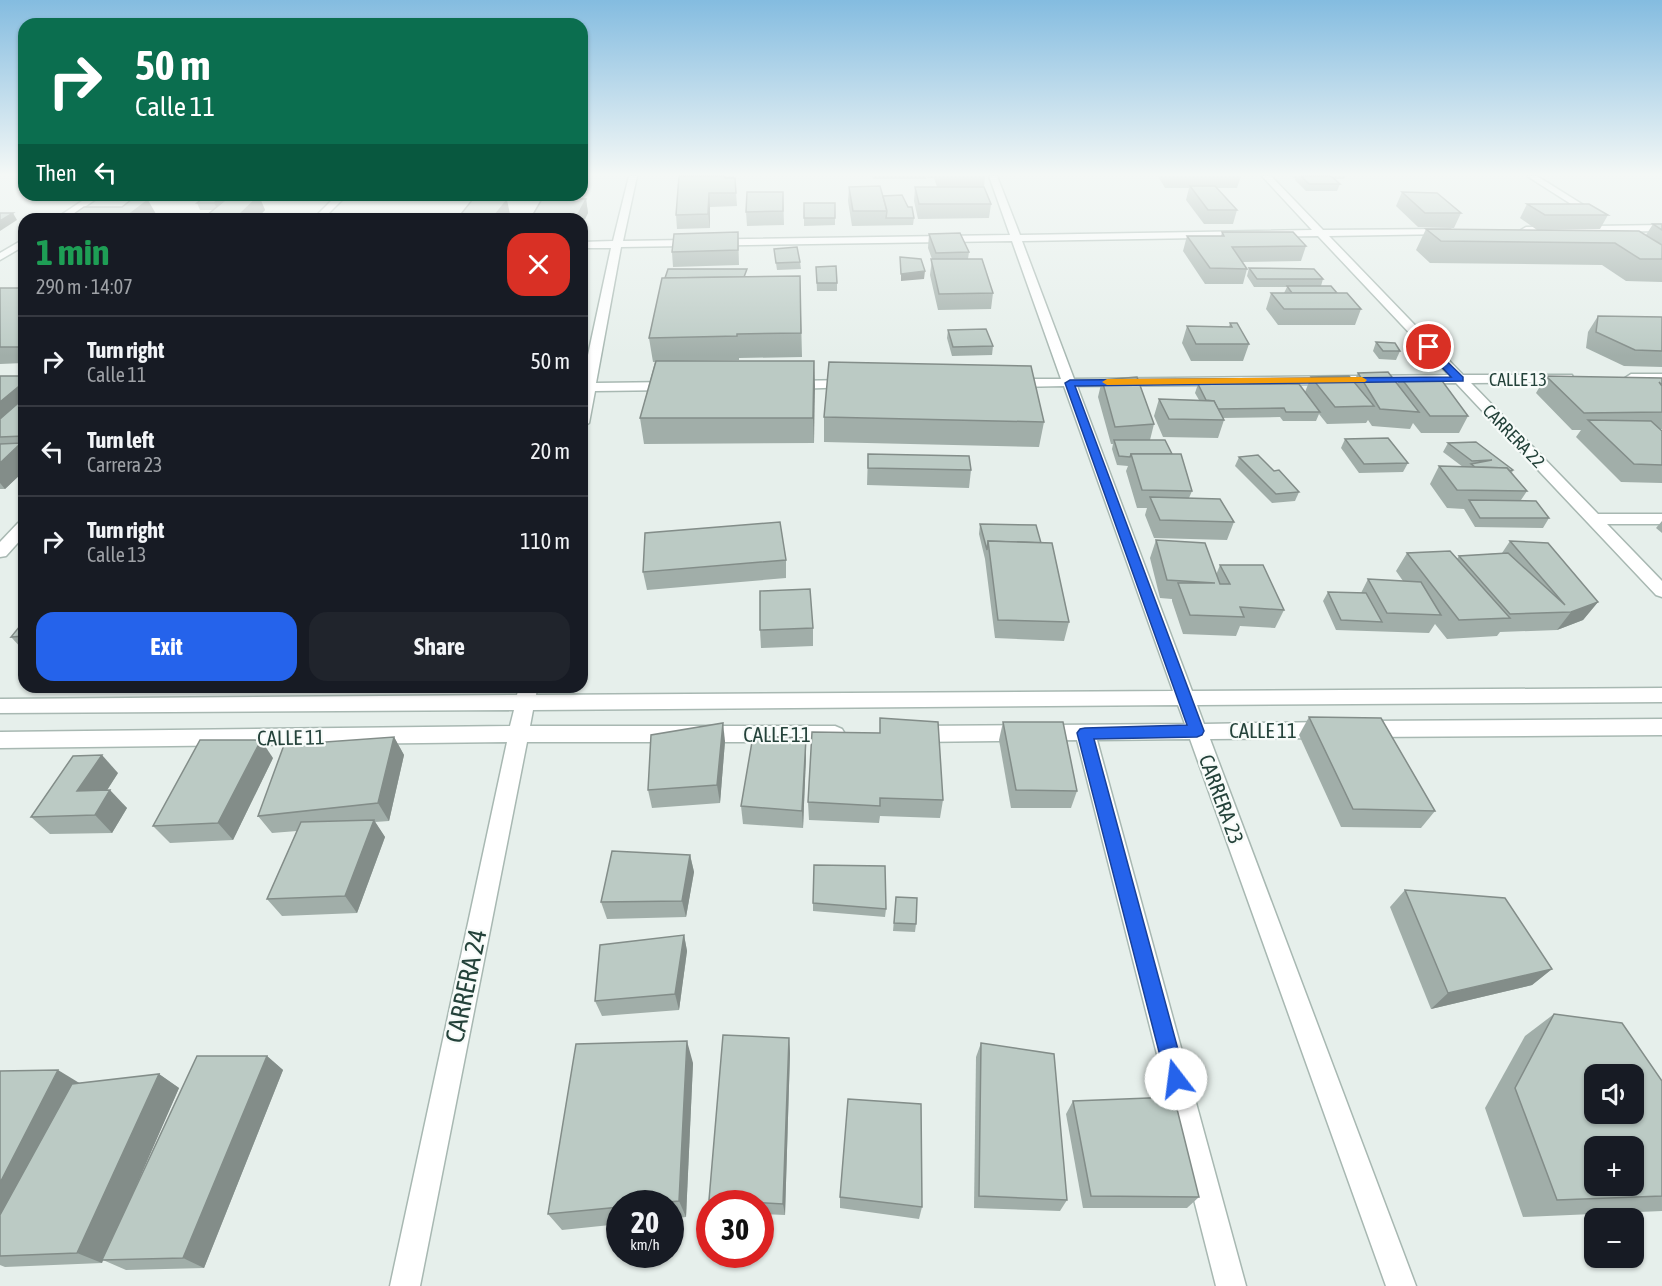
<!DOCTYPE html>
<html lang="en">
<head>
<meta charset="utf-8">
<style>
	body { margin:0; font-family:"Asap Condensed",sans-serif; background:#20242c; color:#f1f3f6; height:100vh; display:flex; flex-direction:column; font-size:22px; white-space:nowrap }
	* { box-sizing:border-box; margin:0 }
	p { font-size:20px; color:#9ea1a6 }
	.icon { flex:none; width:33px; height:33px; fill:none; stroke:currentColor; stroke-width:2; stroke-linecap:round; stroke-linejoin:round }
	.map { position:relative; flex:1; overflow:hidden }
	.drawer { position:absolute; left:18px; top:213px; width:570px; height:480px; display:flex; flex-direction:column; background:#171b24; border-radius:18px; box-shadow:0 2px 4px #0004 }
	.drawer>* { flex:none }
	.top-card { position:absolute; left:18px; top:18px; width:570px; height:183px; border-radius:18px; box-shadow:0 2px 4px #0004; background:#0b6e4f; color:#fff; overflow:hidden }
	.fabs { position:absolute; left:1584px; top:1064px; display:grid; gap:12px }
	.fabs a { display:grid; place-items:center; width:60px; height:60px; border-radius:12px; background:#171b24; box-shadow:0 2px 4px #0004; font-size:30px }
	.speed { position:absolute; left:606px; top:1190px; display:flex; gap:12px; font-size:30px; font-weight:700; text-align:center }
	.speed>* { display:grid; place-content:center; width:78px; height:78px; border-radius:50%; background:#171b24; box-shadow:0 2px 4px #0004; line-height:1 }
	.speed small { font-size:15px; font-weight:400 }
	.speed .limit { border:9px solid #d22; background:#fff; color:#111 }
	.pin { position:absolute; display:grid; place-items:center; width:51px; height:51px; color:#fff; margin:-26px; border:3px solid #fff; border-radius:50%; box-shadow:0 2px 6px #0007 }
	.me { position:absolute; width:66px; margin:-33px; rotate:345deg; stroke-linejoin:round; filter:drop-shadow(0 0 4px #0008) }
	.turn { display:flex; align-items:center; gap:21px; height:126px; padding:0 18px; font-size:27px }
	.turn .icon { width:78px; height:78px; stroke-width:2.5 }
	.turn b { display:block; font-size:42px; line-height:51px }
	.then { display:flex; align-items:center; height:57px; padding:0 18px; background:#0003; gap:12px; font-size:22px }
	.round { display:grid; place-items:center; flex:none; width:63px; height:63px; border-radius:18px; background:#20242c }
	.head { display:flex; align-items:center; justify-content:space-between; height:102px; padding:0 18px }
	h1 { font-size:36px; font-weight:700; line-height:45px; color:#1e9e55 }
	.cta { display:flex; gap:12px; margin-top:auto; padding:12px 18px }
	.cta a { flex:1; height:69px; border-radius:18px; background:#2563eb; color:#fff; font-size:24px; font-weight:700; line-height:69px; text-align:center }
	.cta a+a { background:#20242c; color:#f1f3f6 }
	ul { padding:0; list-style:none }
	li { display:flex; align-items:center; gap:18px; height:90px; padding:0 18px; border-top:2px solid #363941 }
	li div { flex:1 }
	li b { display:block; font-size:22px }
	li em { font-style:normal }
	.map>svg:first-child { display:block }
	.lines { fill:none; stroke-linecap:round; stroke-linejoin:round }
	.minor-casing { stroke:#a8b8b2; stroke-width:3 }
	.minor { fill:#fff; fill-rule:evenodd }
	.wall { fill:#a1aea9 }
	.shaded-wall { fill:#838d89 }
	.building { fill:#bbcac4; stroke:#838d89; stroke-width:1.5; fill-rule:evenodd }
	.route { fill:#2563eb; stroke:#184099; stroke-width:1.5 }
	.slow { fill:#f59e0b }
	.labels { text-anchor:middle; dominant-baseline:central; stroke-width:4.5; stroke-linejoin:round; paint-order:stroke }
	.far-street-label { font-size:18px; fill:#24423a; stroke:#f7fbf9 }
	.street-label { font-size:21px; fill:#24423a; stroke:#f7fbf9 }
	.near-street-label { font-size:26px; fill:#24423a; stroke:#f7fbf9 }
</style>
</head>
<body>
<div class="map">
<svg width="1662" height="1286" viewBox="0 0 1662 1286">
	<rect width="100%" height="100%" fill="#e6efeb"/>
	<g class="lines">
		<defs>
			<g id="minor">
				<path d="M629 176H637L623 241 1010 235 989 176H997L1020 235 1312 230 1262 176H1271L1323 230 1450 229V233L1447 234 1329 236 1463 375H1572L1573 378 1567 382 1471 383 1598 514H1662V524H1607L1662 581V597L1656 595 1456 383 1077 386 1192 691 1662 688V702L1197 705 1204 724 1324 722 1331 725 1334 730 1331 735 1324 738 1210 739 1416 1286H1386L1190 739 1097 740 1246 1286H1216L1077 740 914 742 907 739 904 734 907 729 914 726 1185 724 1178 705 533 710 530 726H835L842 729 845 734 842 739 835 742H527L420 1286H390L507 742 0 748V732L510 726 514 710 0 713V699L517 695 519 687H537L536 695 1173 691 1064 386 1013 387 1007 383 1013 379H1061L1012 241 621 247 596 383 673 382 679 386 673 390 595 391 589 423 582 427V383L611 248H582V242L613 241ZM1318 236 1449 375 1074 379 1022 241Z"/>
				<path d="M1527 176H1537L1601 216 1593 218Z"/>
				<path d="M91 195H102L67 219H55Z"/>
				<path d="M337 195H347L323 219H313Z"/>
				<path d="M1662 225V231L1526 233 1521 230 1526 227Z"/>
				<path d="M24 239V246L0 260V253Z"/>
				<path d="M1631 374H1662V382L1626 381 1625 378Z"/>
				<path d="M850 380 856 384 855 387 791 389 785 385 791 381Z"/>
				<path d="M24 521V536L6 556 0 557V542L18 523Z"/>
				<path d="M1662 719V735L1364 737 1357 734 1354 729 1357 724 1364 721Z"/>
			</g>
		</defs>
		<!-- minor casing -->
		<use href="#minor" class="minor-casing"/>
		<!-- minor -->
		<use href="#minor" class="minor"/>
	</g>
	<!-- wall -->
	<g class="wall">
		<path d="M679 176H734V178H735L737 206 710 207V228L677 229 676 215Z"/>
		<path d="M872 176H926V179H873Z"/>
		<path d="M927 176H985L984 187 991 204 989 218 918 219 914 201 915 187H937L934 178H928Z"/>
		<path d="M1158 176H1241L1237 188H1217L1237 210 1233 224H1204L1186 200 1189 188H1165Z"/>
		<path d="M1292 176H1345L1344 179H1334L1340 184 1337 191H1306L1295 180V178H1294Z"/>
		<path d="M849 187 883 196 914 218 913 225 852 226 848 201Z"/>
		<path d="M783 192 784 225 747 226 746 212Z"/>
		<path d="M1402 192 1461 213 1454 228 1418 227 1396 206Z"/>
		<path d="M30 195H61L31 196Z"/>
		<path d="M202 195H237L236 196H250V195H294L292 197 260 198 265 210 256 219H208L206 216 213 210H200L197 203 206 196H202Z"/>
		<path d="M586 199 588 213 582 219H531V218Z"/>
		<path d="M804 203 835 218V225L804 226Z"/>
		<path d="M1527 204 1608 215 1600 229 1541 230 1646 235 1653 224H1662V282L1626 281 1602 265 1430 263 1416 250 1426 229 1537 230 1520 218Z"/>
		<path d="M461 214H510L506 219H462Z"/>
		<path d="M738 232 739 265 673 267 672 252Z"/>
		<path d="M1222 232 1306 246 1301 261 1243 262 1247 269 1243 284H1205L1183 251 1187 236H1221Z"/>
		<path d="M929 234 969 252 968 259 993 293 991 309 938 310 930 275 932 259 928 248Z"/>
		<path d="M774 249 800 262 801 269 777 270Z"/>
		<path d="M816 267 837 283V291H817Z"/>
		<path d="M1249 268 1323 279 1321 286 1337 293 1361 309 1355 325H1278L1266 309 1271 293H1284L1287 287H1254L1247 276Z"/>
		<path d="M800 276 802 357 739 358V360L675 361H814V443L644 444 640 418 655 362H653L649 338 747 277Z"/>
		<path d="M0 288H24V363L0 364Z"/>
		<path d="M1598 316 1662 317V367L1624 366 1586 348 1588 332Z"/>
		<path d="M1230 323 1249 344 1243 361H1191L1182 343 1187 326 1229 327Z"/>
		<path d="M948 330 993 346 992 355 952 356 947 338Z"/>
		<path d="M1376 342 1400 351 1396 360 1379 359 1373 351Z"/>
		<path d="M1358 373 1397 384 1401 378 1468 416 1459 433H1421L1413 423 1410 429 1372 426 1368 420 1366 423 1327 424 1319 414 1316 421H1283L1280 417 1222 418 1224 420 1218 438 1163 437 1154 416 1159 399 1199 400 1195 393 1198 384 1305 392 1311 377 1354 381Z"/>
		<path d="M0 376H24V471L5 489H0Z"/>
		<path d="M1546 376 1662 378V429H1660L1662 431V483L1621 482 1576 437 1581 430H1572L1536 393Z"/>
		<path d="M1102 380 1154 424 1150 440 1172 454 1192 491 1189 498 1234 522 1227 540 1154 538 1145 515 1147 508H1137L1126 471 1128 466 1117 465 1112 449 1113 444H1111L1098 397Z"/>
		<path d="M824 417 1044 422 1039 447 824 442Z"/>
		<path d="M1345 439 1408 463 1403 472 1359 473 1341 448Z"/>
		<path d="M1448 443 1513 470 1512 473 1527 491 1521 500 1549 518 1543 528 1475 527 1464 509 1447 508 1430 484 1439 466 1463 467 1443 452Z"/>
		<path d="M868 454 971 470 969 488 867 485Z"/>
		<path d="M1239 457 1299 492 1295 501 1272 503 1235 466Z"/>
		<path d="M1662 521V533L1656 528Z"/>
		<path d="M980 524 1041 542 1069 622 1064 641 995 638 985 559 979 534Z"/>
		<path d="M1156 540 1216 575 1220 565 1284 610 1275 628 1240 626 1236 636 1183 634 1172 601V599L1160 598 1150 558Z"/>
		<path d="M1510 541 1598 602 1583 620 1557 630 1500 632 1497 636 1447 639 1435 624 1429 633 1336 630 1323 601 1328 592 1361 593 1368 579 1403 581 1396 571 1407 553 1457 559 1459 556 1502 553Z"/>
		<path d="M786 560V578L647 590 643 572Z"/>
		<path d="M24 621V651L11 637Z"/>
		<path d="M813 628V646L761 648 760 630Z"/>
		<path d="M1309 717 1435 811 1421 828 1341 827 1299 735Z"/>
		<path d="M880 718 943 800 940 818 880 816 879 823 809 820 808 802 880 733Z"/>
		<path d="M1003 722 1077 791 1071 808H1011L999 740Z"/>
		<path d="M394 737 404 755 389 821 375 822 385 837 357 913 282 916 267 899 297 831 272 833 258 816Z"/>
		<path d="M806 738V756L803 828 743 824 741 806Z"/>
		<path d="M725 741 720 803 652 808 648 790Z"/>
		<path d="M273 758 233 840 170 843 153 826Z"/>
		<path d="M118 773 107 790 127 808 112 833 50 834 31 817Z"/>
		<path d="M690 855 694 872 686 917 607 919 601 902Z"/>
		<path d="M1405 890 1552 969 1532 985 1431 1009 1390 907Z"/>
		<path d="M896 897 916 924 915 932 893 931Z"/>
		<path d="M813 903 886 909 885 917 813 911Z"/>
		<path d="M684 935 687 951 679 1010 602 1016 595 1001Z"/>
		<path d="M1554 1014 1662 1081V1211L1523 1217 1485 1108 1525 1036Z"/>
		<path d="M789 1038 790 1053 785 1215 760 1214V1203H711L709 1200Z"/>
		<path d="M981 1043 1067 1200 1060 1211 974 1208 976 1057Z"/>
		<path d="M267 1056 283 1070 204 1268 126 1270 103 1260 102 1263 5 1267 0 1265V1071L80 1083 159 1074 179 1088 129 1201Z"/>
		<path d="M693 1063 686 1217 670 1219V1203H620V1224L562 1230 548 1214Z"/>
		<path d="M1073 1101 1199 1197 1187 1208H1083L1066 1114Z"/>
		<path d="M840 1197 922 1207 919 1219 840 1208Z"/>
	</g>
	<!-- shaded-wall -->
	<g class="shaded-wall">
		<path d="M709 193 710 207V228L708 214Z"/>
		<path d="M224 195H226L229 201 218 210 214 203Z"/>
		<path d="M259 196 265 210 256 219H239L238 216Z"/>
		<path d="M586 199 588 213 582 226V219H577L576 218Z"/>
		<path d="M148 200 156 214 149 219H123Z"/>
		<path d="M507 200 510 214 506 219H497L495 215Z"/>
		<path d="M13 213 17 220 0 231V221Z"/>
		<path d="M925 271 924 279 901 281V274Z"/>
		<path d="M24 342V355L19 347Z"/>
		<path d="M814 361 815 386 814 443 813 418Z"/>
		<path d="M24 382V422L0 437V402Z"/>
		<path d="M21 443 24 447V471L5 489 0 483V463Z"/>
		<path d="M1598 602 1583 620 1557 630 1571 612Z"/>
		<path d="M723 723 725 741 720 803 717 785Z"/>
		<path d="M394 737 404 755 389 821 378 803Z"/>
		<path d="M806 738V756L803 828 802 811Z"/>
		<path d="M261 740 273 758 233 840 218 823Z"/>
		<path d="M102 755 118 773 95 809 77 791Z"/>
		<path d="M110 790 127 808 112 833 95 815Z"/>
		<path d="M374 820 385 837 357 913 345 896Z"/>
		<path d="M690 855 694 872 686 917 682 901Z"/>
		<path d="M684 935 687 951 679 1010 675 994Z"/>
		<path d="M1552 969 1532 985 1431 1009 1448 993Z"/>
		<path d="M789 1038 790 1053 785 1215 783 1204Z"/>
		<path d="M687 1041 693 1063 686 1217 679 1201Z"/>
		<path d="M267 1056 283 1070 204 1268 183 1258Z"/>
		<path d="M58 1070 81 1084 0 1248V1183Z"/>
		<path d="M159 1074 179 1088 104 1260H102H103L102 1263 77 1253Z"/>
	</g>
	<!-- building -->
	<g class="building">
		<path d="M679 176H725V178H735L736 193H709L708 214 676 215Z"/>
		<path d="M1301 176H1331L1340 184H1309Z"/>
		<path d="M880 186 887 211H853L849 187Z"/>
		<path d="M1190 186H1215L1237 210H1208Z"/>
		<path d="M915 187H984L991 204H919Z"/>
		<path d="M747 192H783V211L746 212Z"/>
		<path d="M1402 192 1437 193 1461 213H1425Z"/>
		<path d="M207 195H224L214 203H197Z"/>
		<path d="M902 195 908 207H912L914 218H886L887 211 883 196Z"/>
		<path d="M230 196H259L238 216H206Z"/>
		<path d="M473 199 507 200 495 215 461 214Z"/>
		<path d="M542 199H586L576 218H531Z"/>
		<path d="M131 200H148L123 219H67L84 207H122Z"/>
		<rect x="804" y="203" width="31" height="15"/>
		<path d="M1527 204H1589L1608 215H1545Z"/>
		<path d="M0 213H13L0 221Z"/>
		<path d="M1653 224H1662V230Z"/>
		<path d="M1426 229 1639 231 1662 245V259H1640L1615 243 1441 241Z"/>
		<path d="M738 232V250L672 252 674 234Z"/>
		<path d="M1222 232H1293L1306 246 1232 247 1247 269 1210 268 1187 236H1224Z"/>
		<path d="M960 233 969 252 936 253 929 234Z"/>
		<path d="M797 247 800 262 776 263 774 249Z"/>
		<path d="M900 257 921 259 925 271 901 274Z"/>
		<path d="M931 259H982L993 293 939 294Z"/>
		<path d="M836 266 837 283H817L816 267Z"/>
		<path d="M1249 268 1314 269 1323 279H1257Z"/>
		<path d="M668 269H747L744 277 665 278Z"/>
		<path d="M800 276 801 333 737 334V336L649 338 662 278Z"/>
		<path d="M1287 286H1331L1337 293H1292Z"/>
		<path d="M0 288H24V342L19 347H0Z"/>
		<path d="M1271 293H1347L1361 309H1284Z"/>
		<path d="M1598 316 1662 317V351L1635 350 1596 332Z"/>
		<path d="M1230 323H1237L1249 344H1196L1187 326 1232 327Z"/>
		<path d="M986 329 993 346 953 347 948 330Z"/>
		<path d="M1376 342 1395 343 1400 351H1383Z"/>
		<path d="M656 361H814L813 418H640Z"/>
		<path d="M829 362 1031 366 1044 422 824 417Z"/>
		<path d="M1388 372 1419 412 1380 409 1358 373Z"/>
		<path d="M0 376H24V382L0 402Z"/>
		<path d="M1349 376 1374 406 1335 407 1311 377Z"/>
		<path d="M1546 376 1662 378V385L1659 382 1662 386V412L1584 413Z"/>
		<path d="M1137 377 1154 424 1115 427 1102 380Z"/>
		<path d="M1401 378H1440L1468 416H1430Z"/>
		<path d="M1198 384H1299L1320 412H1286L1284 408 1218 409 1214 401 1206 400Z"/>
		<path d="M24 398V436L0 437V419Z"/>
		<path d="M1159 399 1214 401 1224 420 1169 419Z"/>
		<path d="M1588 420 1651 421 1662 431V465L1634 464Z"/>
		<path d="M1388 438 1408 463 1364 464 1345 439Z"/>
		<path d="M1114 440H1165L1172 454H1131L1130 457 1119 456Z"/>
		<path d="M1476 442 1513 470 1510 471 1507 468 1475 467 1471 464 1492 460 1472 461 1448 443Z"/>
		<path d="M21 443 0 463V444Z"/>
		<path d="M868 454 969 456 971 470 868 468Z"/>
		<path d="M1131 454H1181L1192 491 1142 490Z"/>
		<path d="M1258 455 1274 471 1279 470 1299 492 1276 494 1239 457Z"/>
		<path d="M1439 466 1507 468 1527 491 1457 490Z"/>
		<path d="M1150 497 1220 499 1234 522 1160 520Z"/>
		<path d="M1469 500 1536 501 1549 518H1480Z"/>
		<path d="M780 522 786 560 643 572 645 533Z"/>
		<path d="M980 524 1036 525 1041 543 988 541 987 550Z"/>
		<path d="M1156 540 1205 543 1220 584H1230L1220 565H1263L1284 610 1240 607 1244 617 1190 615 1178 583H1215L1167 580Z"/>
		<path d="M988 541 1052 543 1069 622 998 620Z"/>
		<path d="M1510 541 1548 543 1598 602 1571 612 1510 614 1459 556 1508 553 1565 605Z"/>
		<path d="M1450 551 1510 618 1459 620 1407 553Z"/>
		<path d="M1368 579 1421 582 1441 615 1387 613Z"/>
		<path d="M810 589 813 628 760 630V591Z"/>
		<path d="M1328 592 1366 593 1382 622 1341 620Z"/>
		<path d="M24 621V636L11 637Z"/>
		<path d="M1309 717 1381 718 1435 811 1353 809Z"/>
		<path d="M880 718 938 722 943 800 880 798V806L808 802 812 732 880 733Z"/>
		<path d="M1003 722H1063L1077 791 1016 790Z"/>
		<path d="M723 723 717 785 648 790 651 735Z"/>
		<path d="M753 736 806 738 802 811 741 806Z"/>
		<path d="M394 737 378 803 258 816 284 745Z"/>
		<path d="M200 740H261L218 823 153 826Z"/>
		<path d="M102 755 77 791 110 790 95 815 31 817 73 756Z"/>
		<path d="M374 820 345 896 267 899 301 822Z"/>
		<path d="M612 851 690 855 682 901 601 902Z"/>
		<path d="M814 865 885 866 886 909 813 903Z"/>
		<path d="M1405 890 1505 898 1552 969 1448 993Z"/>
		<path d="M896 897 917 898 916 924 894 923Z"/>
		<path d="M684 935 675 994 595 1001 600 945Z"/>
		<path d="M1554 1014 1622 1023 1662 1081V1196L1557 1200 1515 1088ZM1594 1074H1634V1113H1594ZM1594 1146H1634V1185H1594Z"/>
		<path d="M723 1035 789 1038 783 1204 709 1200Z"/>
		<path d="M687 1041 679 1201 658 1203H620V1207L548 1214 576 1044Z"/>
		<path d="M981 1043 1054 1054 1067 1200 979 1196Z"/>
		<path d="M197 1056H267L183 1258 102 1260Z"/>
		<path d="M58 1070 0 1183V1071Z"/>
		<path d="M159 1074 77 1253 0 1256V1215L72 1084Z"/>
		<path d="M1174 1097 1199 1197 1091 1196 1073 1101Z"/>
		<path d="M848 1099 921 1104 922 1207 840 1197Z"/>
	</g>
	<!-- sky -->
	<linearGradient id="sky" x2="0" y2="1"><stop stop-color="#84bce0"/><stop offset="0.49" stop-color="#f4f8f6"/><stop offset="1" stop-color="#f4f8f6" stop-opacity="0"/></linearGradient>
	<rect width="1662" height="356" fill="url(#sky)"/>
	<!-- route -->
	<path class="route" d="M1429 344 1463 377V381L1075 386 1204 731 1202 735 1197 737 1094 739 1186 1079 1183 1086 1176 1089 1169 1086 1166 1079 1077 733 1080 729 1085 728 1187 725 1065 383 1070 380 1451 377 1425 349V345Z"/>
	<!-- slow -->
	<path class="slow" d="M1362 377 1367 380 1365 382 1107 385 1102 382 1107 379Z"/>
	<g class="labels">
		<!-- far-street labels -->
		<g class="far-street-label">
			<text x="1518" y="379">CALLE 13</text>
			<text transform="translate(1514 436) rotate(46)">CARRERA 22</text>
		</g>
		<!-- street labels -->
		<g class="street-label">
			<text x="1263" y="730">CALLE 11</text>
			<text x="777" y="734">CALLE 11</text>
			<text transform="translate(291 737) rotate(-1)">CALLE 11</text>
			<text transform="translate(1222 799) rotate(70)">CARRERA 23</text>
		</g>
		<!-- near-street labels -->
		<g class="near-street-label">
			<text transform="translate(466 986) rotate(-78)">CARRERA 24</text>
		</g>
	</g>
</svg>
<div class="fabs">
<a><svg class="icon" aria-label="sound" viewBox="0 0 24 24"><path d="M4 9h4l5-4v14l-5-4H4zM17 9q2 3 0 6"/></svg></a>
<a>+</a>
<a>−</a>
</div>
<div class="speed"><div>20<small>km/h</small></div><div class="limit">30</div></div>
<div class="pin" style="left:1429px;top:347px;background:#d93025"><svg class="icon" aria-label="arrive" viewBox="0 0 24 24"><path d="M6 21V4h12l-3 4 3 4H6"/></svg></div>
<svg class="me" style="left:1176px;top:1079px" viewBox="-20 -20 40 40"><circle r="19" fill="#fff"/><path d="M0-13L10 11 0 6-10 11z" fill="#2563eb"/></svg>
<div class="top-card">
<div class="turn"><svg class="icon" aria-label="right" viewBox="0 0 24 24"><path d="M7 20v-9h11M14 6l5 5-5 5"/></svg><div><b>50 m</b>Calle 11</div></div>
<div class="then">Then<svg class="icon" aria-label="left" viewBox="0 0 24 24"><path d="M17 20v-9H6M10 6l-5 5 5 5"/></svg></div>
</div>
<section class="drawer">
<div class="head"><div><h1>1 min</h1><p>290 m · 14:07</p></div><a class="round" style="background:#d93025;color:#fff"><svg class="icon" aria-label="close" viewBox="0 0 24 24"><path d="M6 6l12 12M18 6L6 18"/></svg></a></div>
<ul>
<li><svg class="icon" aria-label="right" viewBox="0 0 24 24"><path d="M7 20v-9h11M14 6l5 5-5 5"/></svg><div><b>Turn right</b><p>Calle 11</p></div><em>50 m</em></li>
<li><svg class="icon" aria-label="left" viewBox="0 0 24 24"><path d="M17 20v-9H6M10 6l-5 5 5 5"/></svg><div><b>Turn left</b><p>Carrera 23</p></div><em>20 m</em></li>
<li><svg class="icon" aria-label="right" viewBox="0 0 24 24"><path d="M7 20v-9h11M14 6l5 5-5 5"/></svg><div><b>Turn right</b><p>Calle 13</p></div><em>110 m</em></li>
</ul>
<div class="cta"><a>Exit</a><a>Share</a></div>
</section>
</div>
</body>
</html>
